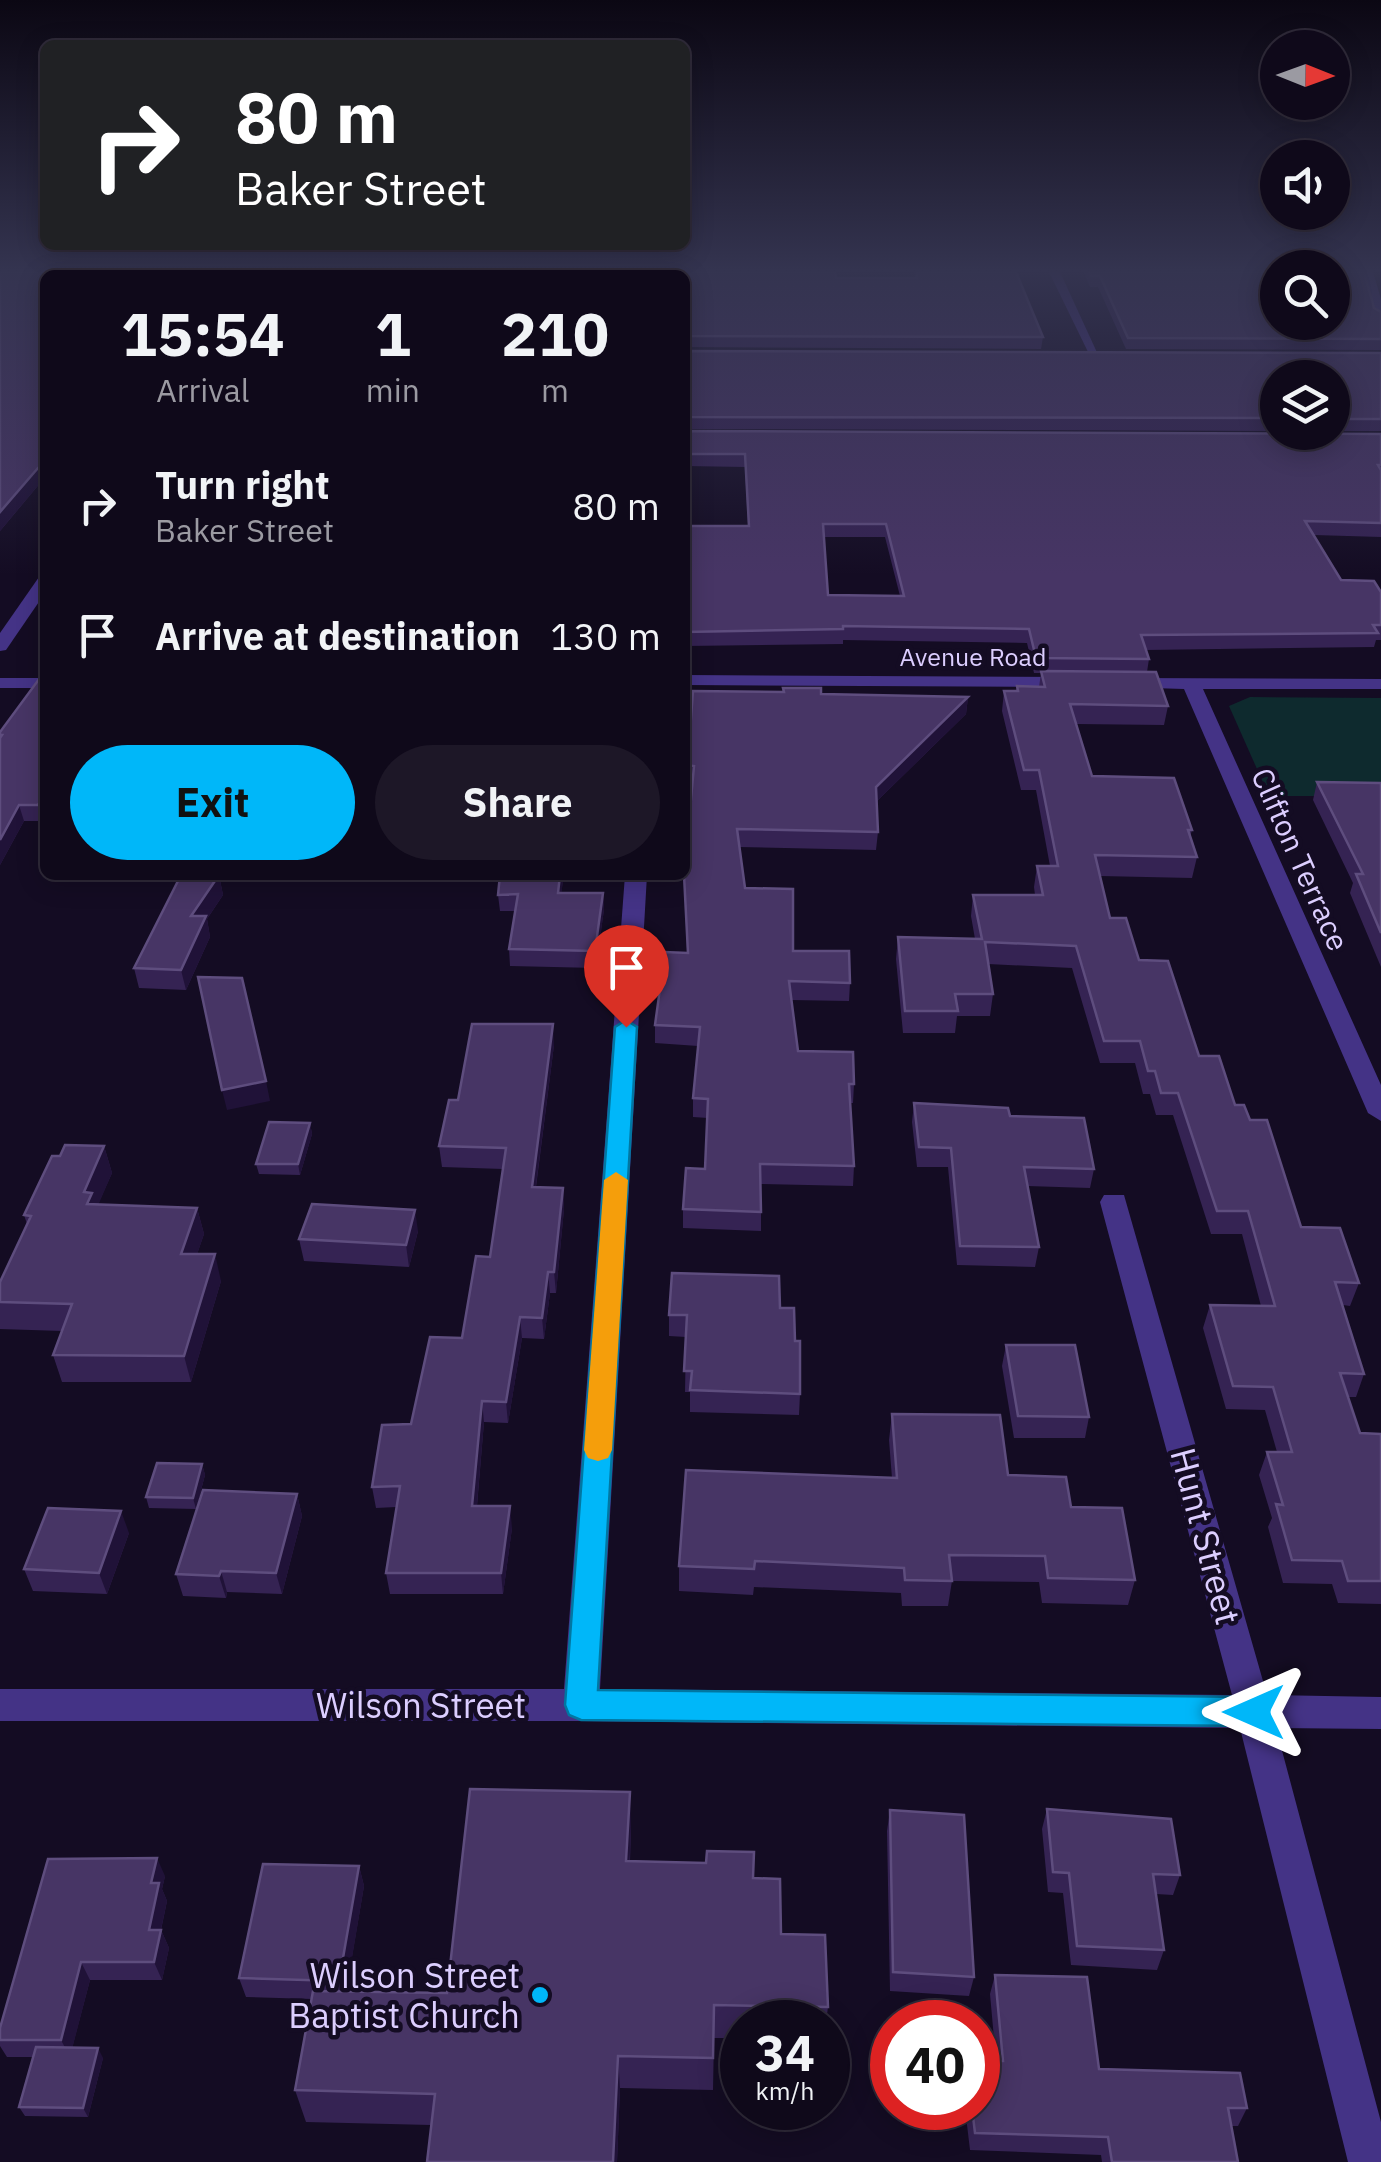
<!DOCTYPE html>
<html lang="en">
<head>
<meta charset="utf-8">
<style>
	body { margin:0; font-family:"IBM Plex Sans",sans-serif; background:#1d1727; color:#f1f3f6; height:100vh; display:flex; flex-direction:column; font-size:38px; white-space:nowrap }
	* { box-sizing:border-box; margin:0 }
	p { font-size:32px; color:#9b9aa2 }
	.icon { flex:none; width:55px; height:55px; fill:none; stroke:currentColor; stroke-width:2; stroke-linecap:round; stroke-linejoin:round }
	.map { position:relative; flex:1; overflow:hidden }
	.details { position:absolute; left:40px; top:270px; width:650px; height:610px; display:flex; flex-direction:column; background:#0f091a; border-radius:15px; box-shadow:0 5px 25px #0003,0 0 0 2px #2f2a39 }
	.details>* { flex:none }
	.hud { position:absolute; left:40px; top:40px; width:650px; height:210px; border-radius:15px; box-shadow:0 5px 25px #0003,0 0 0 2px #2f2a39; background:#202124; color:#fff; overflow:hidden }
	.needle { width:65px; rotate:91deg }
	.buttons { position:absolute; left:1260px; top:30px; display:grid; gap:20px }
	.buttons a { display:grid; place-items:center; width:90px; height:90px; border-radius:50%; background:#0f091a; box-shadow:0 5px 25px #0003,0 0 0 2px #2f2a39; font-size:50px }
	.speed { position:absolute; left:720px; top:2000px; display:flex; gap:20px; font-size:50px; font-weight:700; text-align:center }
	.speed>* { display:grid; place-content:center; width:130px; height:130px; border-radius:50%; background:#0f091a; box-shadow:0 5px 25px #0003,0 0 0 2px #2f2a39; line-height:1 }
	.speed small { font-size:25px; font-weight:400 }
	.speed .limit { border:15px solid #d22; background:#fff; color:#111 }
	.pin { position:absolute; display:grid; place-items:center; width:85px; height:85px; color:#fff; margin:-102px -42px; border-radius:50% 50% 50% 0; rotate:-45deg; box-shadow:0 0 10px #0007 }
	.pin .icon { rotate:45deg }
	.me { position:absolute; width:110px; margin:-55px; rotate:270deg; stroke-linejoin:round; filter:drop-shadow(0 0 8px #0008) }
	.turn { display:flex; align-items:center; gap:35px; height:210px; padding:0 30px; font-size:45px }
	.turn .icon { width:130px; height:130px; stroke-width:2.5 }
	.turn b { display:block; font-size:70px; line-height:85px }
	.eta { display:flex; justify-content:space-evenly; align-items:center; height:170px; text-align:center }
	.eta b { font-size:60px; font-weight:700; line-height:70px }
	.button { display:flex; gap:20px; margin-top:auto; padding:20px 30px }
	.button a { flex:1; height:115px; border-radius:60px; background:#00b7f9; color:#111; font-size:40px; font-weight:700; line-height:115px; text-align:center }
	.button a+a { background:#1d1727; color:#f1f3f6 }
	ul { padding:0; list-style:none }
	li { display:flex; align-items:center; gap:30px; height:130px; padding:0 30px }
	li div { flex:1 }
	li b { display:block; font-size:38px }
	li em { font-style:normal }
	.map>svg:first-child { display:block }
	.green { fill:#0e2a2e }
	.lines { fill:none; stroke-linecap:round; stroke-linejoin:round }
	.minor { fill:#443386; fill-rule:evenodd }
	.wall { fill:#352353; fill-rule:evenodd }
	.shaded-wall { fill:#201238 }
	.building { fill:#473565; stroke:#5e4d7e; stroke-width:2.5; fill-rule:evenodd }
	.route { fill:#00b7f9; stroke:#0077a2; stroke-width:2.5 }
	.slow { fill:#f59e0b }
	.poi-dot { fill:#00b7f9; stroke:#140c23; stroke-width:4 }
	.labels { text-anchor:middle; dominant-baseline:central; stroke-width:9; stroke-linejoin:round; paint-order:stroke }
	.far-street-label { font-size:25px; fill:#dcceff; stroke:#140c23 }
	.street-label { font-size:30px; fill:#dcceff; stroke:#140c23 }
	.near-street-label { font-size:35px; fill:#dcceff; stroke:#140c23 }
	.near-poi-label { font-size:35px; fill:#dcceff; stroke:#140c23; text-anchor:end }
</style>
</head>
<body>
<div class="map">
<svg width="1381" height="2162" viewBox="0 0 1381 2162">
	<rect width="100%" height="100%" fill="#140c23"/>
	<!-- green -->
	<path class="green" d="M1250 697 1381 698V796H1269L1229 706Z"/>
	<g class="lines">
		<!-- minor -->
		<g class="minor">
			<path d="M252 272H263L250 275Z"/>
			<path d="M1049 272H1060L1100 359 1090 356Z"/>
			<path d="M1361 272H1373L1381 299V322L1375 318Z"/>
			<path d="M45 576V593L6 650 0 651V633L39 577Z"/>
			<path d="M685 675 1070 677 1079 682 1070 687 685 685Z"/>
			<rect x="0" y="678" width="45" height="10"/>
			<path d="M1125 678 1381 679V689H1203L1381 1085V1121L1368 1113 1184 689 1119 687 1116 683Z"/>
			<path d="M625 875H647L600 1689 1232 1695 1100 1202 1104 1195H1124L1267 1695 1381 1697V1729L1276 1728 1381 2122V2162H1348L1240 1728 581 1721H0V1689H564Z"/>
		</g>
	</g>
	<!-- wall -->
	<g class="wall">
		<path d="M0 272H230L228 275H45V482H41L0 531Z"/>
		<path d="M914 272H1016L1043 337 1041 349 685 347V275L915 278Z"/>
		<path d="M1084 272H1278L1374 308 1381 312V350L1126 349 1098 287H1090Z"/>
		<path d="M685 351 1381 353V431H1332V378H1278V431L685 429Z"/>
		<path d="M685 431 1381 434V537L1314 535 1341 580 1381 592V640H1376L1374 647 1146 650 1149 659 1147 672 1168 706 1164 725 1076 724 1092 776 1192 830 1190 837 1197 857 1192 878 1100 876 1110 918 1199 1056 1235 1105 1250 1120 1301 1227 1359 1283 1350 1306 1343 1305 1364 1374 1356 1397H1348L1360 1433 1381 1434V1604L1338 1603 1332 1584 1283 1583 1268 1527 1272 1518 1259 1475 1267 1452H1277L1265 1410 1226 1409 1203 1328 1210 1305 1261 1306 1242 1234H1211L1173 1115H1156L1150 1094H1143L1135 1063H1100L1072 968 988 964 993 994 990 1016H957L955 1033H903L896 959 898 937 975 939 971 916 973 895H1035L1034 887 1037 866H1050L1036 790H1021L1002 711 1004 691H1016L1017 686 1039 687 1041 673H1034L1027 643 843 640V644L685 646V526H748L745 467 685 466ZM824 537H885L900 596 828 595Z"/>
		<path d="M45 671V817L43 821H24L0 865V732Z"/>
		<path d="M821 694 968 697 966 714 876 802 878 832 876 850 739 847 745 888 793 951 850 983 849 1001 791 1000 798 1051 854 1084 853 1103H850L854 1166 853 1186 761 1184V1231L683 1228V1209L705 1169 708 1118 693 1117V1098L698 1046 655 1043V1025L687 953 684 875 692 783 685 782V751Z"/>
		<path d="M1317 782 1381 783V967L1350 893 1353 883 1313 800Z"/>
		<path d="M219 875 223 895 207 919 210 937 186 990 139 988 134 968Z"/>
		<path d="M500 875H564L561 893H603L604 909 596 968 510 966 509 949 515 911H500L498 895Z"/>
		<path d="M554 1045 536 1187 563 1188 564 1209 556 1293H550L544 1339 522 1338 508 1423 484 1422 477 1506 512 1528 503 1594H390L386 1573 396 1507 376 1508 372 1487 462 1338 490 1257 503 1169 442 1167 439 1146 458 1100Z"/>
		<path d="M914 1103 1010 1116 1094 1169 1090 1188 1027 1186 1039 1247 1035 1267 957 1265 948 1167H917L912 1122Z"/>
		<path d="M310 1123 312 1134 300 1175 259 1174 256 1164Z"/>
		<path d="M104 1146 112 1173 98 1204 197 1208 204 1234 197 1254 221 1281 191 1382H62L53 1355 62 1331 0 1329V1282L27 1224 24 1215 60 1156Z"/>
		<path d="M418 1231 409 1267 304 1261 299 1239Z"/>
		<path d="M780 1308 795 1341 800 1394 799 1415 690 1412V1392H685L686 1337 669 1336V1315Z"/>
		<path d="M1006 1345 1089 1417 1085 1438H1014L1002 1366Z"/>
		<path d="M892 1414 1071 1507 1135 1580 1128 1605 1042 1603 1039 1582 952 1581 948 1606H902L901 1593 754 1587 753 1595 679 1591V1566L892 1478 889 1440Z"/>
		<path d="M202 1464 205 1475 196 1509 149 1508 146 1497Z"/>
		<path d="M297 1494 302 1516 282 1594 227 1592 226 1598 183 1596 176 1574Z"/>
		<path d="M129 1533 107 1594 33 1591 24 1569Z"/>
		<path d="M1047 1809 1180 1875 1173 1895 1156 1894 1164 1950 1157 1970 1071 1965 1063 1893 1048 1892 1042 1829Z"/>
		<path d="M890 1810 974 1977 969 1996 890 1991 887 1831Z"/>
		<path d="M631 1827 630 1861 753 1878 781 1934 828 2007 826 2022H742V2038H714L713 2090 620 2088 617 2162H427L431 2125 306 2122 295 2090 312 1999 246 1997 239 1978 359 1866 364 1886 346 1992 447 1993Z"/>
		<path d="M165 1876 162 1889 167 1901 161 1930 169 1948 162 1980H90L72 2048 103 2058 88 2117 25 2116 19 2107 34 2057H7L0 2046V2028Z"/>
		<path d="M995 1975 1099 2069 1247 2108 1238 2126H1231L1238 2162H1102L1101 2155 970 2150 965 2108H978L996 2061 990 1994Z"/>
	</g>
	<!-- shaded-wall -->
	<g class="shaded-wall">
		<path d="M38 468 41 482 0 531V512Z"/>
		<path d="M968 697 966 714 874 804 876 787Z"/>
		<path d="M45 794V817L43 821 38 805Z"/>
		<path d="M19 805 24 821 0 865V840Z"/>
		<path d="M219 875 223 895 207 919 210 937 186 990 181 970 191 916Z"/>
		<path d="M560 875H564L559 909 558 893Z"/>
		<path d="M603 893 604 909 596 968 595 951Z"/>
		<path d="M553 1024 554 1045 533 1208 532 1187Z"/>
		<path d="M266 1081 270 1101 227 1110 222 1090Z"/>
		<path d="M310 1123 312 1134 300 1175 298 1164Z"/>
		<path d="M104 1146 112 1173 97 1208 95 1230 84 1192Z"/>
		<path d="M563 1188 564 1209 556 1293 554 1272Z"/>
		<path d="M197 1208 204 1234 188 1281 181 1254Z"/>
		<path d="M415 1210 418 1231 409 1267 406 1245Z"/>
		<path d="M215 1254 221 1281 191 1382 184 1356Z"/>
		<path d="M548 1272 550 1293 544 1339 542 1318Z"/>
		<path d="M520 1317 522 1338 508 1423 506 1402Z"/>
		<path d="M482 1401 484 1422 475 1527 472 1506Z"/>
		<path d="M202 1464 205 1475 196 1509 193 1498Z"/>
		<path d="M297 1494 302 1516 282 1594 276 1573Z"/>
		<path d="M510 1506 512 1528 503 1594 501 1573Z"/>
		<path d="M121 1511 129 1533 107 1594 99 1573Z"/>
		<path d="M221 1571 227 1592 226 1598 219 1576Z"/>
		<path d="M630 1792 631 1827 628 1896 626 1861Z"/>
		<path d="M157 1858 165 1876 162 1889 167 1901 157 1948 149 1930 151 1883Z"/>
		<path d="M359 1866 364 1886 345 2000 339 1981Z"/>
		<path d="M161 1930 169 1948 162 1980 154 1962Z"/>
		<path d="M81 1962 90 1980 70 2057 61 2040Z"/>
		<path d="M98 2048 103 2058 88 2117 83 2108Z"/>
		<path d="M618 2056 620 2088 617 2162H613Z"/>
	</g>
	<!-- building -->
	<g class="building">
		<path d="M0 272H218L216 275H45V466L43 468H38L0 512Z"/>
		<path d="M326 272H835L836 278H917V272H1016L1043 337 685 336V275H324Z"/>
		<path d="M1090 272H1278V322H1332V272H1364L1374 308 1381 312V339L1128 338 1100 276H1091Z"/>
		<path d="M685 351 1381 353V419H1332V378H1278V418L685 417Z"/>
		<path d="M685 431 1381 434V465H1378L1381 470V523L1305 521 1341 580 1374 581 1381 592V625H1373L1378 633 1141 635 1149 659 1036 658 1029 629 843 626V629L685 632V526H749L745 454H685ZM823 524H886L904 596 828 595Z"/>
		<path d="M45 671V794L38 805H19L0 840V738L2 735H0V732Z"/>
		<path d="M1041 671 1156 672 1168 706 1070 704 1092 776 1174 778 1192 830H1188L1197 857 1095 855 1110 918H1126L1139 960 1168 961 1199 1056H1219L1235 1105H1244L1250 1120H1267L1301 1227 1340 1228 1359 1283 1335 1282 1364 1374 1340 1373 1360 1433 1381 1434V1581H1348L1342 1561 1292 1560 1276 1504 1283 1505 1267 1452H1292L1273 1387 1233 1386 1210 1305 1275 1306 1248 1211H1217L1178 1093H1161L1155 1071H1148L1140 1041H1104L1076 946 985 942 993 994H955L958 1011H905L898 937 982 939 973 895H1043L1037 866H1058L1039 770H1024L1004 691H1018L1017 686 1045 687Z"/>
		<path d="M783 688H821V694L968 697 876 787 878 832 737 829 745 888 793 889V951H849L850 983 789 981 798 1051 853 1052 854 1084H849L854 1166 760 1164 761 1212 683 1209 686 1168 705 1169 708 1099 693 1098 700 1027 655 1025 665 952 688 953 684 875 694 766 685 765V751L689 745 693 691 784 692Z"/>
		<path d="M1317 782 1381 783V933L1356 874H1363Z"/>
		<path d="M181 875H219L191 916H206L181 970 134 968Z"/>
		<path d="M500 875H560L558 893H603L595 951 509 949 518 894 498 895Z"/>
		<path d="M198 977 242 978 266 1081 222 1090Z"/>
		<path d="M472 1024H553L532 1187 563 1188 554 1272H548L542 1318 520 1317 506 1402 482 1401 472 1506H510L501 1573H386L400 1486 372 1487 382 1425 411 1424 430 1337 462 1338 476 1256 490 1257 506 1148 439 1146 449 1100H458Z"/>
		<path d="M914 1103 1008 1108 1010 1116 1084 1118 1094 1169 1024 1167 1039 1247 960 1246 951 1148 919 1147Z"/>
		<path d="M269 1122 310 1123 298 1164H256Z"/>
		<path d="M65 1145 104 1146 84 1192 92 1193 87 1204 197 1208 181 1254H215L184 1356 53 1355 72 1304 0 1302V1282L31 1216 24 1215 52 1156H60Z"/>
		<path d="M312 1204 415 1210 406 1245 299 1239Z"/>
		<path d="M672 1273 779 1276 780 1308H794L795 1341H800V1394L690 1390 692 1371H684L687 1315H669Z"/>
		<path d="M1006 1345H1075L1089 1417 1018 1416Z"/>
		<path d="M892 1414 1000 1415 1008 1475 1066 1477 1071 1507 1122 1508 1135 1580 1048 1578 1045 1556 949 1555 952 1581 905 1580 904 1568 755 1561 754 1569 679 1566 686 1470 897 1478Z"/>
		<path d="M157 1463 202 1464 193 1498 146 1497Z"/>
		<path d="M203 1490 297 1494 276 1573 221 1571 219 1576 176 1574Z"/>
		<path d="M48 1508 121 1511 99 1573 24 1569Z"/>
		<path d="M470 1789 630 1792 626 1861 706 1863 707 1851 754 1852 753 1878 780 1879 781 1934 825 1935 828 2007 714 2005 713 2058 618 2056 613 2162H427L435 2094 295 2090 313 1991 447 1993Z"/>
		<path d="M1047 1809 1171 1819 1180 1875 1153 1874 1164 1950 1077 1946 1069 1873 1053 1872Z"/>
		<path d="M890 1810 964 1815 974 1977 893 1972Z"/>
		<path d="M157 1858 151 1883H159L149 1930H161L154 1962H81L61 2040H0V2028L48 1859Z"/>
		<path d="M263 1864 359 1866 339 1981 239 1978Z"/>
		<path d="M995 1975 1087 1977 1099 2069 1240 2073 1247 2108H1228L1238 2162H1112L1108 2137 975 2133 972 2108H978V2061H1003Z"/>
		<path d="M36 2047 98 2048 83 2108 19 2107Z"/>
	</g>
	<!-- sky -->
	<linearGradient id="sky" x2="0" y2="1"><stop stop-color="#0b0713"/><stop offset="0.47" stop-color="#343450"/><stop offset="1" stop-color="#343450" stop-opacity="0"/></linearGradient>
	<rect width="1381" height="575" fill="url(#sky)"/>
	<!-- route -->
	<path class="route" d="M626 1020 637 1027 598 1690 1254 1697 1265 1701 1270 1712 1265 1722 1254 1726 581 1720 569 1715 565 1705 615 1027Z"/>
	<!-- slow -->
	<path class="slow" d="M616 1172 628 1180 612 1450 608 1458 598 1461 588 1458 584 1450 604 1180Z"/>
	<!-- markers -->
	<circle class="poi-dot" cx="540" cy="1995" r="10"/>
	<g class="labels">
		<!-- far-street labels -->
		<g class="far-street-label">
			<text x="973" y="656">Avenue Road</text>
		</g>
		<!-- street labels -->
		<g class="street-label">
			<text transform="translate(1301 859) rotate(66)">Clifton Terrace</text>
		</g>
		<!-- near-street labels -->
		<g class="near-street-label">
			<text transform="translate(1206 1536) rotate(75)">Hunt Street</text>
			<text x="421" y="1705">Wilson Street</text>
		</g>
		<!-- near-poi labels -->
		<g class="near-poi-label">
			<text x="520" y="1975">Wilson Street<tspan x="520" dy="40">Baptist Church</tspan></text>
		</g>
	</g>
</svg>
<div class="buttons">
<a><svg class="needle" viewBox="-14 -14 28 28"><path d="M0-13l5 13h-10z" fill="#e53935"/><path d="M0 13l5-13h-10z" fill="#9b9aa2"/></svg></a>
<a><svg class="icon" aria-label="sound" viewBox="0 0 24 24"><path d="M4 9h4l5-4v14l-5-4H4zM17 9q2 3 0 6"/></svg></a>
<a><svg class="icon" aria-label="search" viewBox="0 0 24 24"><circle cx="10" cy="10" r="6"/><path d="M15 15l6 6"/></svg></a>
<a><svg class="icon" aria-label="layers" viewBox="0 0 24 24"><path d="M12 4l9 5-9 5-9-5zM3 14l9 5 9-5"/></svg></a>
</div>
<div class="speed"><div>34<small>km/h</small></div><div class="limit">40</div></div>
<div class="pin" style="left:626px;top:1027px;background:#d93025"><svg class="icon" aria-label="arrive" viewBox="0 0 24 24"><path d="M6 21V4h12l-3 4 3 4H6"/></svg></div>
<svg class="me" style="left:1254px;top:1712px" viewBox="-20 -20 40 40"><path d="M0-17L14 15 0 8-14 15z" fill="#00b7f9" stroke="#fff" stroke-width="4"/></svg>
<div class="hud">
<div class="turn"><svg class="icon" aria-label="right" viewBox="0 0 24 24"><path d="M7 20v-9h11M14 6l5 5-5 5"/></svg><div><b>80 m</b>Baker Street</div></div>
</div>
<section class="details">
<div class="eta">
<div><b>15:54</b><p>Arrival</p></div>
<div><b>1</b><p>min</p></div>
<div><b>210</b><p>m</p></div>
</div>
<ul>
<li><svg class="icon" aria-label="right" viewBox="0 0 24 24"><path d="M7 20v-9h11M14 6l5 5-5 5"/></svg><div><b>Turn right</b><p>Baker Street</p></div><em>80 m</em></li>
<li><svg class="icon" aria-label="arrive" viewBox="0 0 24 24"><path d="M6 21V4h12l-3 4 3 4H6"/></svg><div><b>Arrive at destination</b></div><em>130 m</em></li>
</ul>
<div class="button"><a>Exit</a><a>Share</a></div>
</section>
</div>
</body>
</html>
